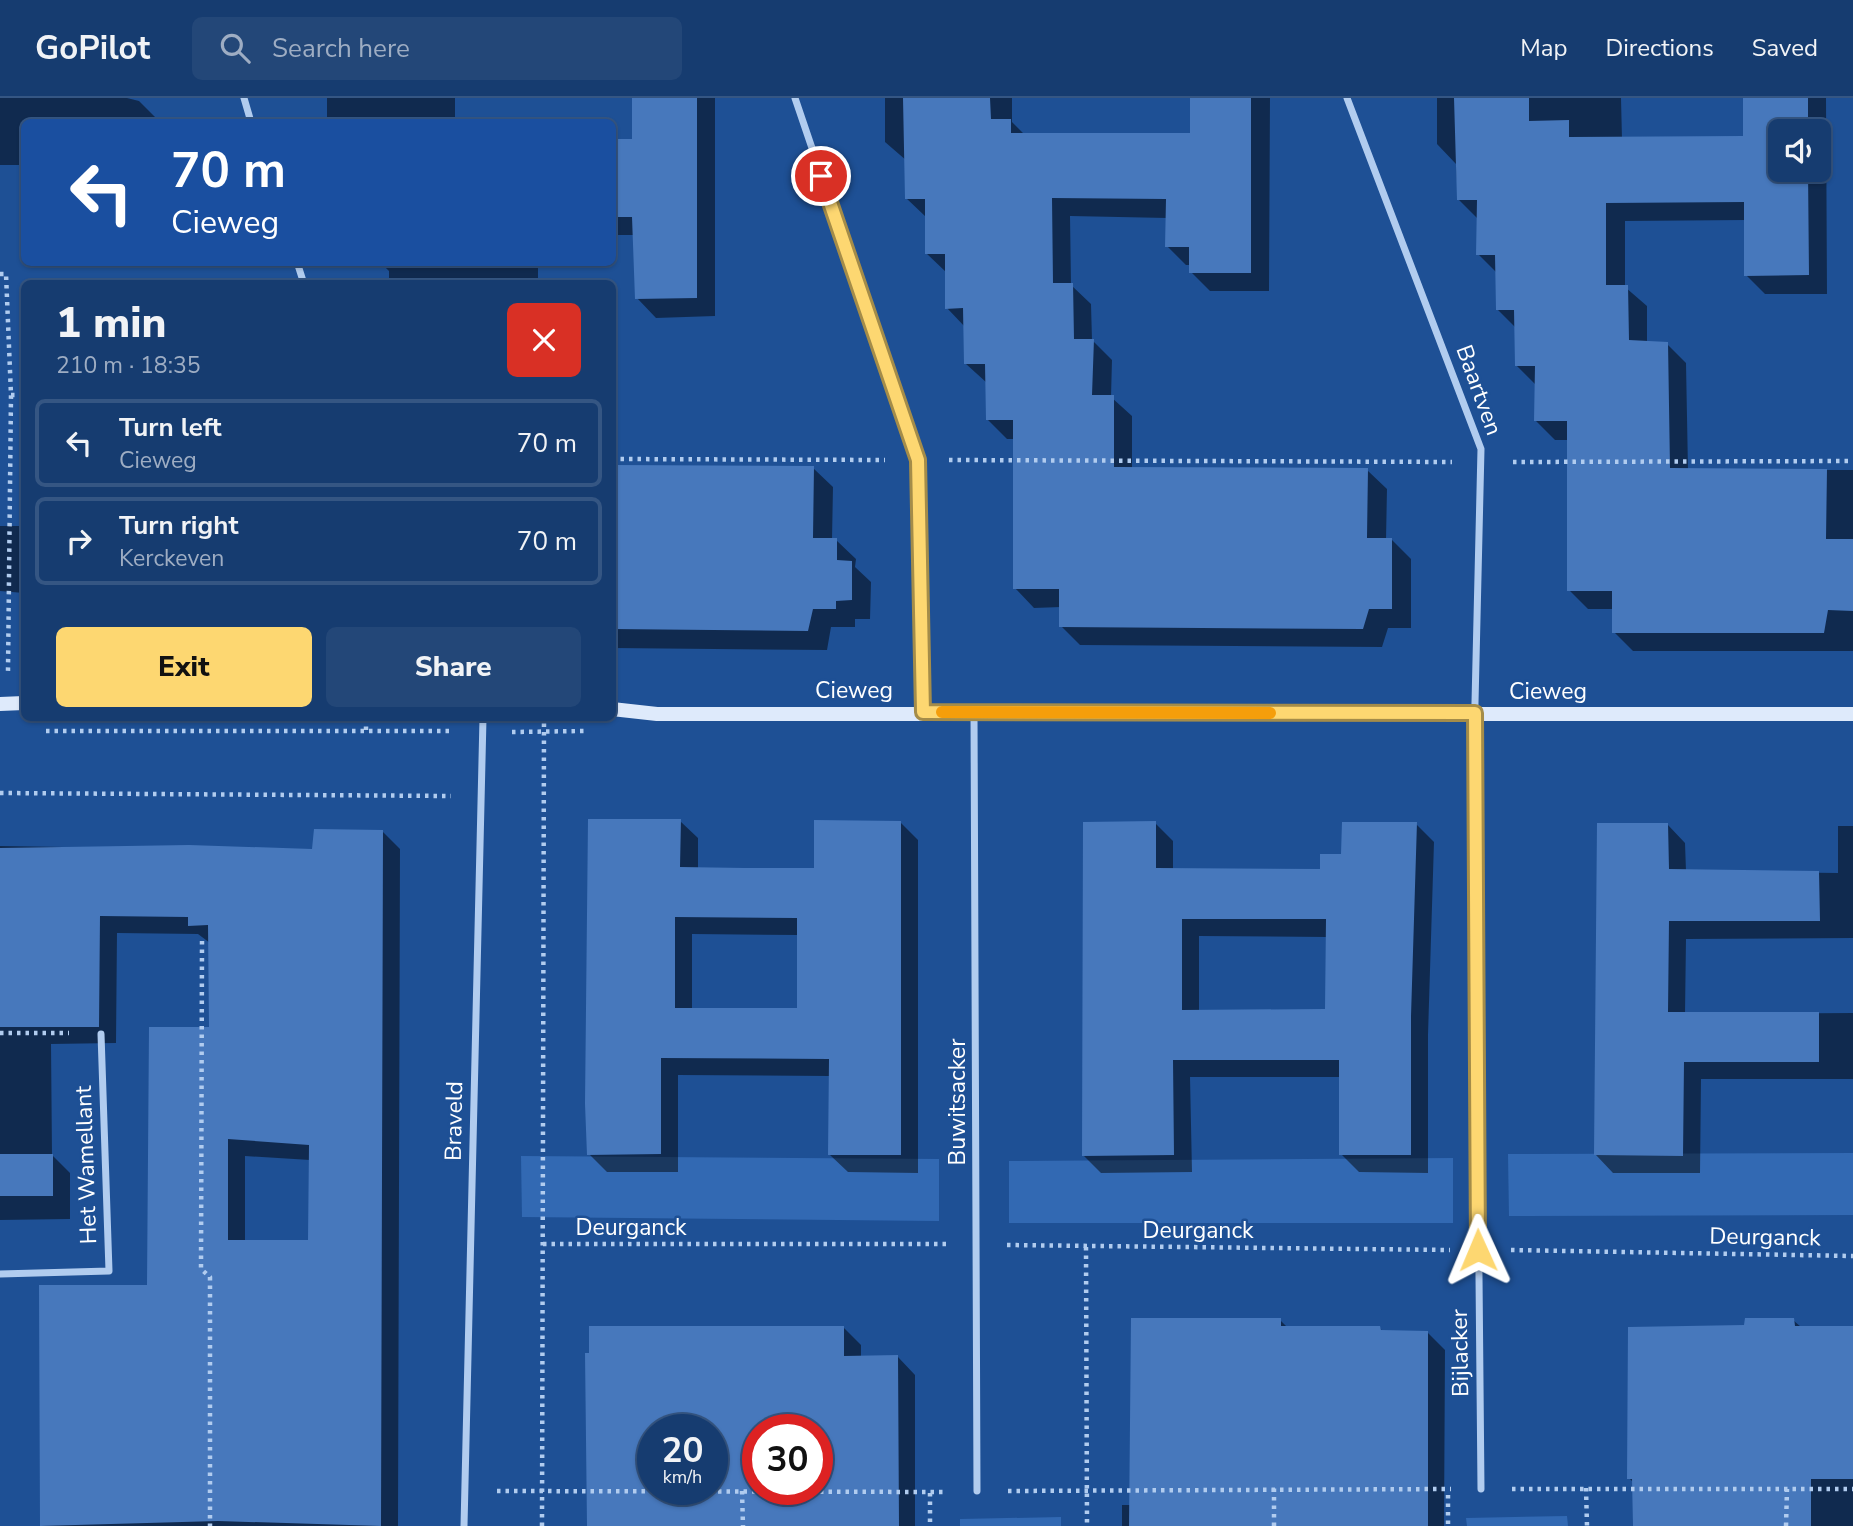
<!DOCTYPE html>
<html lang="en">
<head>
<meta charset="utf-8">
<style>
	body { margin:0; font-family:"Nunito Sans",sans-serif; background:#234778; color:#f1f3f6; height:100vh; display:flex; flex-direction:column; font-size:26px; white-space:nowrap }
	* { box-sizing:border-box; margin:0 }
	p { font-size:23px; color:#9eadc3 }
	.icon { flex:none; width:38px; height:38px; fill:none; stroke:currentColor; stroke-width:2; stroke-linecap:round; stroke-linejoin:round }
	.map { position:relative; flex:1; overflow:hidden }
	.panel { position:absolute; left:21px; top:182px; width:595px; height:441px; display:flex; flex-direction:column; background:#163c70; border-radius:10px; box-shadow:0 2px 5px #0004,0 0 0 2px #355683 }
	.panel>* { flex:none }
	.guide { position:absolute; left:21px; top:21px; width:595px; height:147px; border-radius:10px; box-shadow:0 2px 5px #0004,0 0 0 2px #355683; background:#1a4fa0; color:#fff; overflow:hidden }
	.buttons { position:absolute; left:1768px; top:21px; display:grid; gap:14px }
	.buttons a { display:grid; place-items:center; width:63px; height:63px; border-radius:10px; background:#163c70; box-shadow:0 2px 5px #0004,0 0 0 2px #355683; font-size:35px }
	.speed { position:absolute; left:637px; top:1316px; display:flex; gap:14px; font-size:35px; font-weight:700; text-align:center }
	.speed>* { display:grid; place-content:center; width:91px; height:91px; border-radius:50%; background:#163c70; box-shadow:0 2px 5px #0004,0 0 0 2px #355683; line-height:1 }
	.speed small { font-size:18px; font-weight:400 }
	.speed .limit { border:10px solid #d22; background:#fff; color:#111 }
	.pin { position:absolute; display:grid; place-items:center; width:60px; height:60px; color:#fff; margin:-30px; border:4px solid #fff; border-radius:50%; box-shadow:0 2px 7px #0007 }
	.me { position:absolute; width:77px; margin:-38px; rotate:359deg; stroke-linejoin:round; filter:drop-shadow(0 0 5px #0008) }
	.turn { display:flex; align-items:center; gap:24px; height:147px; padding:0 35px; font-size:32px }
	.turn .icon { width:91px; height:91px; stroke-width:2.5 }
	.turn b { display:block; font-size:49px; line-height:60px }
	.round { display:grid; place-items:center; flex:none; width:74px; height:74px; border-radius:10px; background:#234778 }
	.overview { display:flex; align-items:center; justify-content:space-between; height:119px; padding:0 35px }
	h1 { font-size:42px; font-weight:800; line-height:52px }
	.cta { display:flex; gap:14px; margin-top:auto; padding:14px 35px }
	.cta a { flex:1; height:80px; border-radius:10px; background:#fdd771; color:#111; font-size:28px; font-weight:800; line-height:80px; text-align:center }
	.cta a+a { background:#234778; color:#f1f3f6 }
	ul { padding:0; list-style:none }
	li { display:flex; align-items:center; gap:21px; height:88px; margin:0 14px 10px; padding:0 21px; border:4px solid #355683; border-radius:10px }
	li div { flex:1 }
	li b { display:block; font-size:26px }
	li em { font-style:normal }
	header { display:flex; align-items:center; gap:42px; box-sizing:border-box; height:98px; padding:0 35px; background:#163c70; border-bottom:2px solid #355683 }
	header strong { font-size:33px }
	nav { display:flex; gap:38px; margin-inline-start:auto; font-size:24px }
	.search { width:490px; height:63px; background:#234778; display:flex; align-items:center; gap:18px; box-sizing:border-box; padding:0 24px; border-radius:10px; color:#9eadc3; font-size:26px }
	.map>svg:first-child { display:block }
	.green { fill:#3269b3 }
	.shadow { fill:#0007; fill-rule:evenodd }
	.building { fill:#4778bc; fill-rule:evenodd }
	.lines { fill:none; stroke-linecap:round; stroke-linejoin:round }
	.path { stroke:#b1ccef; stroke-width:4.5; stroke-dasharray:3.5 5; stroke-linecap:butt }
	.street { stroke:#b1ccef; stroke-width:7 }
	.secondary { stroke:#deeafb; stroke-width:14 }
	.route-casing { stroke:#a48c49; stroke-width:18 }
	.route { stroke:#fdd771; stroke-width:12 }
	.slow { stroke:#f59e0b; stroke-width:12 }
	.labels { text-anchor:middle; dominant-baseline:central; stroke-width:5; stroke-linejoin:round; paint-order:stroke }
	.street-label { font-size:23px; fill:#fff; stroke:#1e5095 }
</style>
</head>
<body>
<header>
<strong>GoPilot</strong>
<div class="search"><svg class="icon" aria-label="search" viewBox="0 0 24 24"><circle cx="10" cy="10" r="6"/><path d="M15 15l6 6"/></svg>Search here</div>
<nav><a>Map</a><a>Directions</a><a>Saved</a></nav>
</header>
<div class="map">
<svg width="1853" height="1428" viewBox="0 0 1853 1428">
	<rect width="100%" height="100%" fill="#1e5095"/>
	<!-- green -->
	<g class="green">
		<path d="M1853 1055V1117L1509 1118 1508 1056Z"/>
		<path d="M521 1058 939 1061V1123L522 1119Z"/>
		<path d="M1453 1060V1125H1009V1063Z"/>
		<path d="M1567 1418 1568 1428H1467L1466 1420Z"/>
		<path d="M1061 1419V1428H960V1421Z"/>
	</g>
	<!-- shadow -->
	<g class="shadow">
		<path d="M0 0H127L139 3 160 24H24V73L19 67H0Z"/>
		<path d="M327 0H455V20L459 24H327Z"/>
		<path d="M634 0H715V218L656 220 637 200 634 137H612V42H633Z"/>
		<path d="M885 0H1012V24L1025 37H1191L1192 0H1270L1269 193H1210L1191 174V167H1186L1167 148V120L1070 118 1071 187 1091 206 1092 242 1112 262 1111 299 1132 318V370L1367 372 1387 391 1386 442H1392L1411 461V530H1388L1382 549 1080 547 1061 528V509L1034 510 1015 490V341H1007L988 322 987 285 966 266 965 229 947 210V175L926 155V119L906 100 907 63 885 44Z"/>
		<path d="M1437 0H1621L1622 41 1745 40V0H1826L1827 196H1765L1746 177V122L1625 123V189L1647 208V245L1667 246 1686 265 1688 372H1853V553H1633L1614 534V511H1588L1569 492V342H1555L1536 323V287L1516 267V230L1498 212 1497 175 1478 156V121L1458 101 1456 66 1437 46ZM1780 33H1818V72H1780Z"/>
		<path d="M380 164H538V186H389V173Z"/>
		<path d="M612 370H813L833 389 832 442H836L856 461 855 469 871 484 870 521H855V529H831L827 552 612 550Z"/>
		<path d="M0 428H24V495L0 493Z"/>
		<path d="M680 723 698 740V771L815 772 900 724 918 742V1075L848 1074 830 1057V978L678 977V1074H607L589 1056ZM692 836 799 837V912H692Z"/>
		<path d="M1155 725 1173 743V772L1322 773 1343 758 1416 726 1434 744 1428 937V1075L1359 1074 1341 1056V979H1190L1192 1074 1101 1075 1083 1057ZM1199 838 1327 839 1326 913H1199Z"/>
		<path d="M1668 727 1685 745 1686 773 1838 775V728H1853V840L1686 841 1685 916 1853 915V981H1701L1700 1075H1613L1596 1057Z"/>
		<path d="M382 733 400 751 398 1428H42L41 1189H149L210 930V845L198 836 117 835 116 945 51 946 52 1057 70 1075V1121L0 1122V748L314 753ZM245 1058 310 1062 309 1144H245Z"/>
		<path d="M1280 1222 1288 1230H1380L1383 1234H1427L1445 1252 1444 1428H1122V1407H1131Z"/>
		<path d="M1793 1222 1801 1229H1853V1428H1634V1385L1629 1380 1746 1229Z"/>
		<path d="M843 1229 861 1247V1260L898 1259 915 1277V1428H588L587 1256ZM653 1332H712V1391H653ZM758 1332H817V1391H758Z"/>
	</g>
	<!-- building -->
	<g class="building">
		<path d="M632 0H697V200L635 201 632 119H612V41H632Z"/>
		<path d="M903 0H990L991 21H1011V35H1190V0H1251V175H1189V149H1165L1166 101 1052 100 1053 185H1073L1074 241H1094L1092 297H1114V369L1368 370 1367 440H1392V511H1369L1363 531 1059 529V491H1013V322H986L985 266H964L963 210 945 211V156H925V101H905Z"/>
		<path d="M1454 0H1529V23L1569 22V39L1743 38V0H1808V33H1780V72H1808L1809 177 1744 178V104L1606 105V187H1628L1629 242 1668 244 1670 370 1827 371 1826 441H1853V513L1828 512 1824 535H1612V493H1567V323H1534L1535 268H1515L1514 212H1496L1495 157H1476L1477 102H1457Z"/>
		<path d="M612 367 814 368 813 440H837V462L852 463V502L836 503V511H813L808 533 612 531Z"/>
		<path d="M588 721H681L680 769 745 770H814V722L901 723V1057H828L829 961 661 960V1056L587 1057 585 1006ZM675 819 797 820V910H675Z"/>
		<path d="M1156 723V770L1320 771V756H1341L1342 724H1417L1411 918V1057H1339V962H1173L1174 1057 1082 1058 1083 724ZM1182 821H1326L1325 911 1182 912Z"/>
		<path d="M1597 725H1668L1669 771 1819 773 1820 823H1669L1668 914H1819V964H1684L1683 1058 1594 1057Z"/>
		<path d="M314 731 383 732 381 1428 218 1423 40 1428 39 1187H147L149 929H209L208 827 188 828V819L100 818 99 929H0V750L189 747 312 751ZM228 1041 309 1047 308 1142H228Z"/>
		<rect x="0" y="1056" width="53" height="42"/>
		<path d="M1131 1220H1281V1228H1380L1381 1232 1428 1233V1428H1129Z"/>
		<path d="M1745 1220H1794L1795 1228H1853V1381H1811V1428H1633L1632 1381H1627L1628 1229 1744 1227Z"/>
		<path d="M589 1228H844V1258L898 1257 899 1428H587L585 1255H589ZM653 1332H712V1391H653ZM758 1332H817V1391H758Z"/>
	</g>
	<g class="lines">
		<!-- path -->
		<g class="path">
			<path d="M0 176H6L11 297 8 573"/>
			<path d="M11 297H24"/>
			<path d="M612 361 885 362"/>
			<path d="M949 362 1452 364"/>
			<path d="M1513 364 1853 363"/>
			<path d="M366 620V633"/>
			<path d="M46 633H451"/>
			<path d="M512 634 584 633"/>
			<path d="M0 695 451 698"/>
			<path d="M202 843 201 1171 210 1179V1428"/>
			<path d="M0 935H69"/>
			<path d="M543 1146H946"/>
			<path d="M1007 1147 1450 1152"/>
			<path d="M1086 1149 1087 1428"/>
			<path d="M1511 1152 1853 1158"/>
			<path d="M1586 1390 1587 1428"/>
			<path d="M1512 1391H1853"/>
			<path d="M497 1393 947 1394"/>
			<path d="M742 1393 743 1428"/>
			<path d="M1008 1393 1451 1391"/>
			<path d="M930 1395V1428"/>
			<path d="M1448 1397V1428"/>
			<path d="M542 1428 544 620"/>
			<path d="M1274 1428V1390"/>
			<path d="M1786 1428 1787 1391"/>
		</g>
		<!-- street -->
		<g class="street">
			<path d="M244 0 251 24"/>
			<path d="M795 0 918 362 923 614"/>
			<path d="M1347 0 1481 351 1474 647 1481 1391"/>
			<path d="M297 164 304 186"/>
			<path d="M974 614 977 1393"/>
			<path d="M0 1176 109 1173 101 936"/>
			<path d="M464 1428 483 620"/>
		</g>
		<!-- secondary -->
		<g class="secondary">
			<path d="M0 606 24 605"/>
			<path d="M612 611 657 616H1853"/>
		</g>
	</g>
	<g class="lines">
		<defs>
			<path id="route" d="M821 78 918 362 923 614 1475 615 1478 1152"/>
		</defs>
		<!-- route casing -->
		<use href="#route" class="route-casing"/>
		<!-- route -->
		<use href="#route" class="route"/>
		<!-- slow -->
		<path class="slow" d="M942 614 1270 615"/>
	</g>
	<g class="labels">
		<!-- street labels -->
		<g class="street-label">
			<text transform="translate(1479 292) rotate(70)">Baartven</text>
			<text x="854" y="592">Cieweg</text>
			<text x="1548" y="593">Cieweg</text>
			<text transform="translate(957 1004) rotate(-90)">Buwitsacker</text>
			<text transform="translate(454 1023) rotate(-89)">Braveld</text>
			<text transform="translate(86 1067) rotate(-92)">Het Wamellant</text>
			<text x="631" y="1129">Deurganck</text>
			<text x="1198" y="1132">Deurganck</text>
			<text transform="translate(1765 1139) rotate(1)">Deurganck</text>
			<text transform="translate(1460 1255) rotate(-91)">Bijlacker</text>
		</g>
	</g>
</svg>
<div class="buttons">
<a><svg class="icon" aria-label="sound" viewBox="0 0 24 24"><path d="M4 9h4l5-4v14l-5-4H4zM17 9q2 3 0 6"/></svg></a>
</div>
<div class="speed"><div>20<small>km/h</small></div><div class="limit">30</div></div>
<div class="pin" style="left:821px;top:78px;background:#d93025"><svg class="icon" aria-label="arrive" viewBox="0 0 24 24"><path d="M6 21V4h12l-3 4 3 4H6"/></svg></div>
<svg class="me" style="left:1478px;top:1152px" viewBox="-20 -20 40 40"><path d="M0-17L14 15 0 8-14 15z" fill="#fdd771" stroke="#fff" stroke-width="4"/></svg>
<div class="guide">
<div class="turn"><svg class="icon" aria-label="left" viewBox="0 0 24 24"><path d="M17 20v-9H6M10 6l-5 5 5 5"/></svg><div><b>70 m</b>Cieweg</div></div>
</div>
<section class="panel">
<div class="overview"><div><h1>1 min</h1><p>210 m · 18:35</p></div><a class="round" style="background:#d93025;color:#fff"><svg class="icon" aria-label="close" viewBox="0 0 24 24"><path d="M6 6l12 12M18 6L6 18"/></svg></a></div>
<ul>
<li><svg class="icon" aria-label="left" viewBox="0 0 24 24"><path d="M17 20v-9H6M10 6l-5 5 5 5"/></svg><div><b>Turn left</b><p>Cieweg</p></div><em>70 m</em></li>
<li><svg class="icon" aria-label="right" viewBox="0 0 24 24"><path d="M7 20v-9h11M14 6l5 5-5 5"/></svg><div><b>Turn right</b><p>Kerckeven</p></div><em>70 m</em></li>
</ul>
<div class="cta"><a>Exit</a><a>Share</a></div>
</section>
</div>
</body>
</html>
